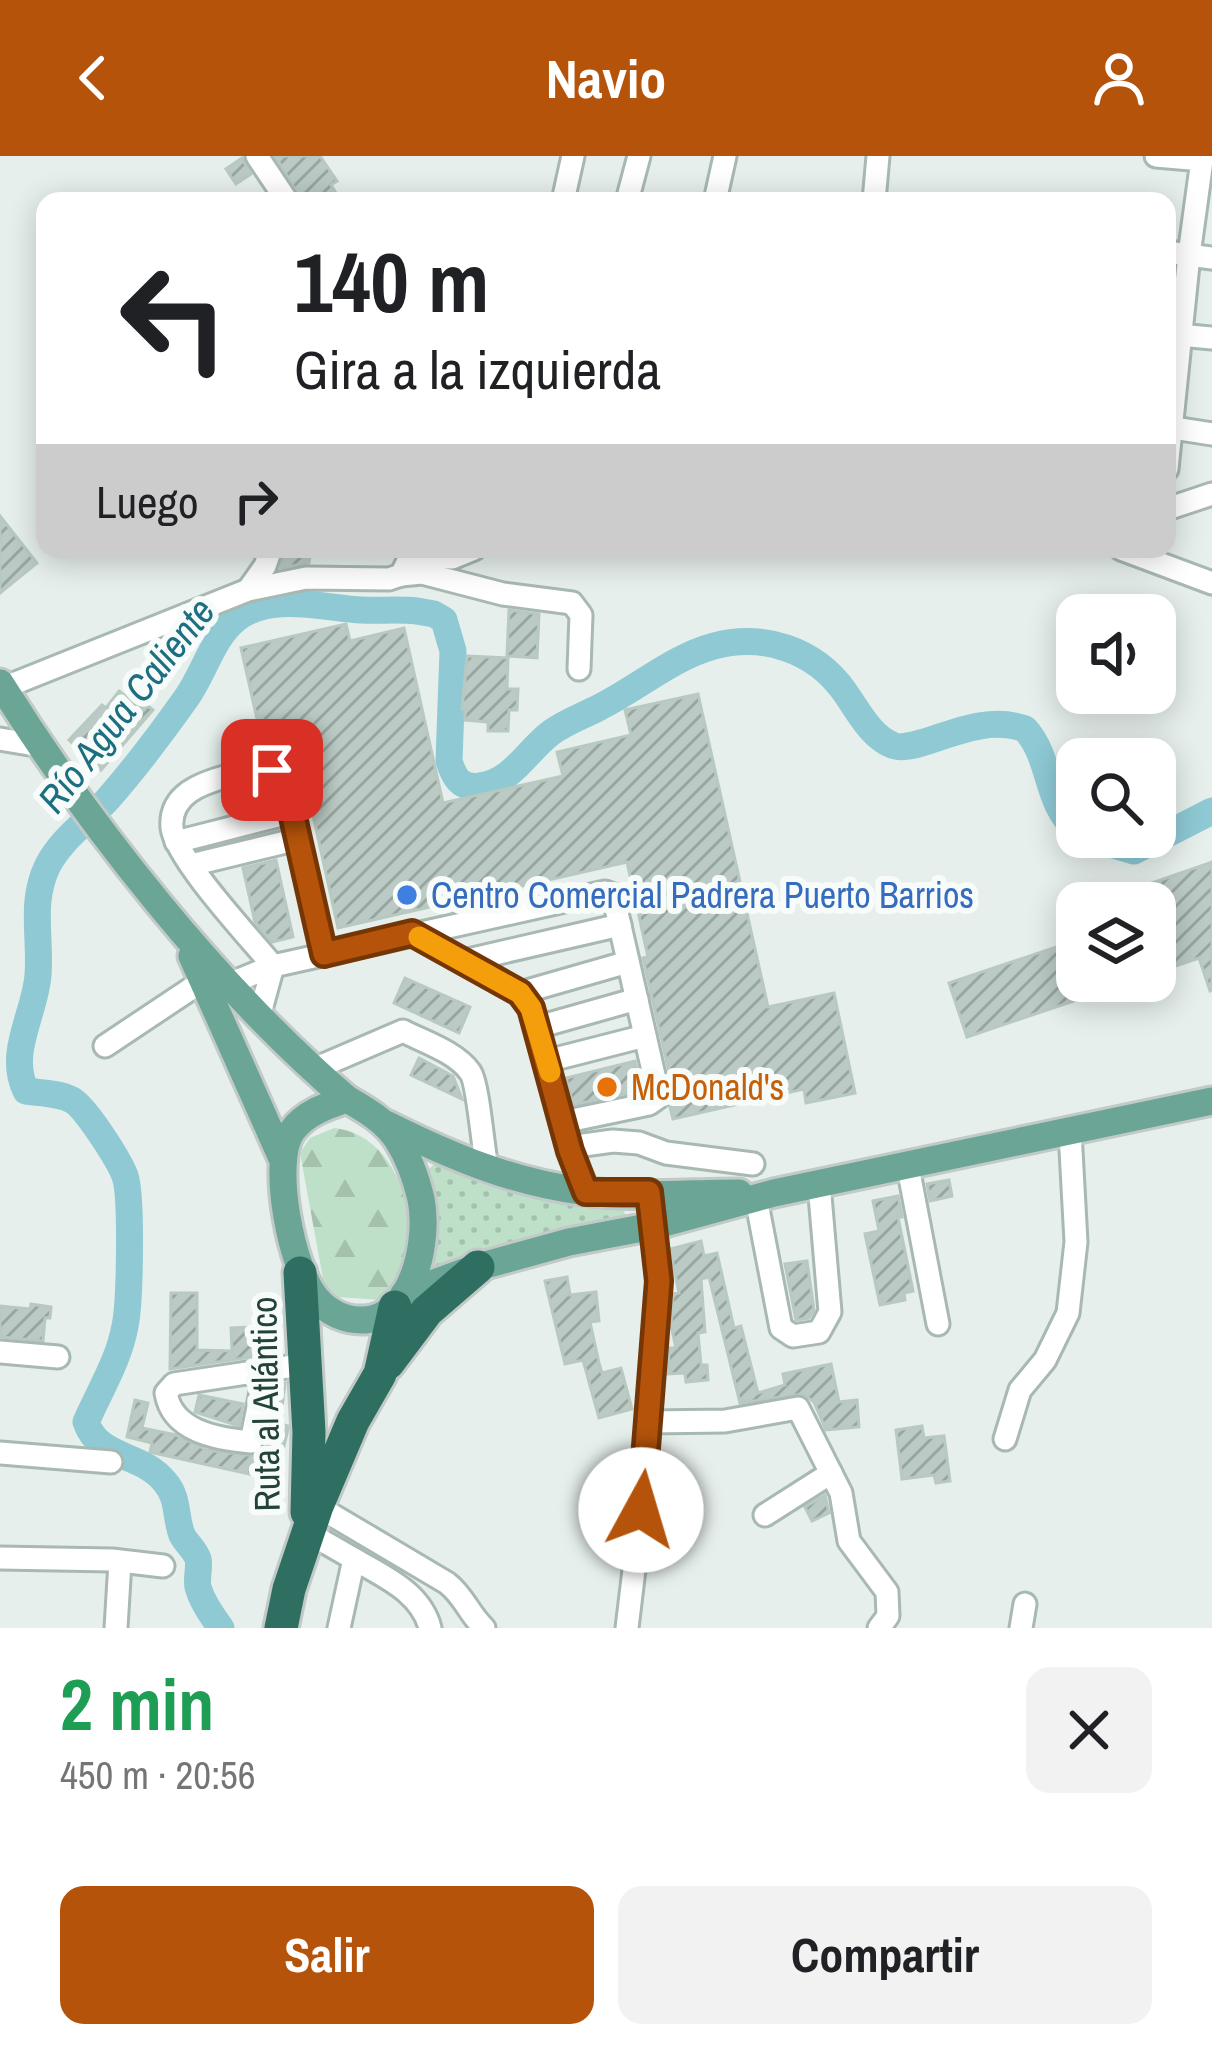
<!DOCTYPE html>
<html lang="es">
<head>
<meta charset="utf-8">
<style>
	body { margin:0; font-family:"Archivo Narrow",sans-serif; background:#f2f2f2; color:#202124; height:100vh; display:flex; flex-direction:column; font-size:45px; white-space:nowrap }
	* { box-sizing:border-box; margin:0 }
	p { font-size:39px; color:#757577 }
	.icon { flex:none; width:66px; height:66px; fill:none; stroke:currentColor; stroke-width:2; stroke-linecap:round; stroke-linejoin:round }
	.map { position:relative; height:1472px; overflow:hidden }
	.panel { display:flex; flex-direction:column; background:#fff; flex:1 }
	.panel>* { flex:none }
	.top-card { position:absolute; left:36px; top:36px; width:1140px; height:366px; border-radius:24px; box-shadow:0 6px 30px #0003; background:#fff; color:#202124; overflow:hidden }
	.controls { position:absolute; left:1056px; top:438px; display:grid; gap:24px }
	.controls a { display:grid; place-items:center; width:120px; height:120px; border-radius:24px; background:#fff; box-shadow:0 6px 30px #0003; font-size:60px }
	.pin { position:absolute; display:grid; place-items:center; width:102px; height:102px; color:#fff; margin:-51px; border-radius:24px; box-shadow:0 6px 18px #0006 }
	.me { position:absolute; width:132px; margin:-66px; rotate:6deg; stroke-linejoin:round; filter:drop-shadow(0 0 9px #0008) }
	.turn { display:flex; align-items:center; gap:42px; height:252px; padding:0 60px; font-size:54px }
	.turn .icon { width:156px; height:156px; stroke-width:2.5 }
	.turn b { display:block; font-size:84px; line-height:102px }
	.then { display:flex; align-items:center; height:114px; padding:0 60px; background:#0003; gap:24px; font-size:45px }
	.round { display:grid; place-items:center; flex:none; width:126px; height:126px; border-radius:24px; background:#f2f2f2 }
	.head { display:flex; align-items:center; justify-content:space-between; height:204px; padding:0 60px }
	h1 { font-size:72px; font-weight:700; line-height:90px; color:#1e9e55 }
	.cta { display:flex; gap:24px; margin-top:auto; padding:24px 60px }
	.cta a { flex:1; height:138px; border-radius:24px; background:#b45309; color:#fff; font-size:48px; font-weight:700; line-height:138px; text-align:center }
	.cta a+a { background:#f2f2f2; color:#202124 }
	header { display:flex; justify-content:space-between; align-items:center; height:156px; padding:0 60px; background:#b45309; color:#fff; font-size:54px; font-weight:700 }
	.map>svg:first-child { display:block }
	.grass { fill:url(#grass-dots) }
	.forest { fill:url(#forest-firs) }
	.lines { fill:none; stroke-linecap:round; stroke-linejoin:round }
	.river { stroke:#8ec9d4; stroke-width:27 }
	.building { fill:url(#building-hatch); stroke:#b8c9c2; stroke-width:3 }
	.minor-casing { stroke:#a8b8b2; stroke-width:27 }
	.major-casing { stroke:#c2cac8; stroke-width:33 }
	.highway-casing { stroke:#c2cac8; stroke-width:39 }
	.minor { stroke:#fff; stroke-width:21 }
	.major { stroke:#6aa596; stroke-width:27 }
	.highway { stroke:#2f6f62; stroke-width:33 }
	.route-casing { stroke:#753606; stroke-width:30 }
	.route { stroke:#b45309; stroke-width:21 }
	.slow { stroke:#f59e0b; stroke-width:21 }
	.shop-dot { fill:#3f7fe0; stroke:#f7fbf9; stroke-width:4.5 }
	.food-dot { fill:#e8710a; stroke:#f7fbf9; stroke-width:4.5 }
	.labels { text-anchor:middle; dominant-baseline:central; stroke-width:12; stroke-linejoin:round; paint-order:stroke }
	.shop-label { font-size:36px; fill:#366cbe; stroke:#f7fbf9; text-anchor:start }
	.food-label { font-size:36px; fill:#c56008; stroke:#f7fbf9; text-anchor:start }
	.street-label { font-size:36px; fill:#24423a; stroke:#f7fbf9 }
	.water-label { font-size:39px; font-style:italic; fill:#1c6f80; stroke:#f7fbf9 }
</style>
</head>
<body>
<header><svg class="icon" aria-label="back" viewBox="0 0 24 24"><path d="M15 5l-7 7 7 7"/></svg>Navio<svg class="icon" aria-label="person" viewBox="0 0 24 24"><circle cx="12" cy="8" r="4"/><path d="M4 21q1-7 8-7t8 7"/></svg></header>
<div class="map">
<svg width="1212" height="1472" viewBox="0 0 1212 1472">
	<defs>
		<pattern id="grass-dots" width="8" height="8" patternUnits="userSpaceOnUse" patternTransform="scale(3)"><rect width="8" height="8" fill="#bfe0c8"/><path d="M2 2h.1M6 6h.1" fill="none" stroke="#a4c1ad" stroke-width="1.8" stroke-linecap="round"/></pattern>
		<pattern id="forest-firs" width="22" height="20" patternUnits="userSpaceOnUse" patternTransform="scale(3)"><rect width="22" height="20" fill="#bfe0c8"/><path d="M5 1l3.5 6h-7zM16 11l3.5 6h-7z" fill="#a4c1ad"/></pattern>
		<pattern id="building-hatch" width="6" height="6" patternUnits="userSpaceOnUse" patternTransform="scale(3)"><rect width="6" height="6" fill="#bbcac4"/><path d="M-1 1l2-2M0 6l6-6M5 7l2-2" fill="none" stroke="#98a6a0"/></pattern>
	</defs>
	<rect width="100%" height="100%" fill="#e6efeb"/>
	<!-- grass -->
	<path class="grass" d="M436 1006C490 1039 560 1048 622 1053L626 1059 564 1071 422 1118 428 1014Z"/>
	<!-- forest -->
	<path class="forest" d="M334 972C409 980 431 1097 381 1144L338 1141 324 1128 300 997 310 982Z"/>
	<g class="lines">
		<!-- river -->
		<g class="river">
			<path d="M1087 681 1134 695 1212 655"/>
			<path d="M221 1472C212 1460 202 1446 198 1431 196 1422 200 1412 198 1403 195 1394 186 1387 182 1379 175 1361 179 1342 165 1326 141 1296 99 1304 86 1266 100 1234 119 1204 125 1170 130 1147 132 1040 125 1020 119 1004 86 952 72 944 59 937 41 937 26 935 7 897 35 858 38 819 41 782 30 747 47 711 60 684 88 665 108 643 136 611 163 575 187 541 204 517 213 481 236 463 270 436 323 452 362 454 380 455 398 453 417 455L434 458 444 464 453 495 449 605C454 621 460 633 480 630 513 626 527 594 552 576 568 565 583 560 600 551 638 532 673 501 714 490 762 477 814 493 844 535 857 553 870 580 892 589 917 600 974 554 1025 573 1052 602 1045 648 1077 674"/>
		</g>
	</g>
	<!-- building -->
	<g class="building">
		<path d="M275 0H320L337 25 331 29 341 45H323L318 38 302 45Z"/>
		<path d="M242 2 251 18 236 28 226 13Z"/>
		<path d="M0 360 37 407 0 437Z"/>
		<path d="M286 393H311L309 407 280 412Z"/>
		<path d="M509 454 539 458 537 502 507 500Z"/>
		<path d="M346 468 350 485 404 472 443 647 563 620 557 596 631 579 625 554 698 538 768 851 834 837 855 937 806 947 804 933 673 963 670 951 674 938 643 802 648 801 627 706 338 772 295 578 262 585 241 492Z"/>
		<path d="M467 500 508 502 507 533H518L517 554H509L508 575H488V566L465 564V553H462Z"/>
		<path d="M119 535 137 549 141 544 153 554 101 614 69 584 102 549 106 552Z"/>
		<path d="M276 704 293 781 272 786 255 766 243 712Z"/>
		<path d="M1212 706V834L1210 835 1199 802 1155 817V757L1162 755 1152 727Z"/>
		<path d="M1077 784V825L1127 827 967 881 949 827Z"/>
		<path d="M405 822 470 851 459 877 394 847Z"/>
		<path d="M419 902 453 920 462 943 411 919Z"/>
		<path d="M635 905 642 934 573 949 566 922Z"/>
		<path d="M949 1024 952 1040 930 1045 927 1028Z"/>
		<path d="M898 1040 902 1061H898L913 1135 904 1137 905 1144 880 1149 865 1078 879 1075 873 1045Z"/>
		<path d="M701 1085 704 1100 717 1097 734 1172 741 1170 758 1237 785 1229 783 1218 831 1208 839 1246 857 1244 859 1271 826 1274 814 1246 803 1238 740 1247 709 1121 701 1123 705 1176 698 1177 701 1209H707L708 1224 686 1226 685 1217 668 1218 669 1192H676L671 1170 673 1138 679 1137 670 1093Z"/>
		<path d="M807 1105 814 1154 809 1162 796 1164 785 1108Z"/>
		<path d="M567 1121 570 1139 596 1136 599 1165 590 1166 599 1207 602 1217 621 1212 632 1253 599 1262 583 1204 565 1208 545 1125Z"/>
		<path d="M171 1137H197V1194L232 1195 231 1172 271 1170 272 1198 170 1213Z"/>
		<path d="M31 1148 51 1151 50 1162H45L43 1185 0 1181V1150L30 1153Z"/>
		<path d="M285 1227 280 1268 288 1270V1273L276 1324 150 1296 152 1287 127 1281 135 1244 148 1247 142 1272 176 1279 207 1294 256 1300 266 1289 278 1228Z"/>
		<path d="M199 1239 243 1248 239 1270 195 1256Z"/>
		<path d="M922 1270 924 1282 944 1280 950 1325 936 1327 934 1319 902 1323 896 1274Z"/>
		<path d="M825 1339 829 1357 812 1365 805 1351Z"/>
	</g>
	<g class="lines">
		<defs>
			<g id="minor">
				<path d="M257 0 287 45"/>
				<path d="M1156 0 1202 4 1189 99 1167 96"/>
				<path d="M563 45 573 0"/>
				<path d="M627 45 639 0"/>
				<path d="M715 45 725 0"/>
				<path d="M874 45 878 0"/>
				<path d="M1168 178 1212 182"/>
				<path d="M1167 271 1212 278"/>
				<path d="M1167 313 1189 99 1212 102"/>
				<path d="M1167 353 1212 338"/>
				<path d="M1121 393 1212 427"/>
				<path d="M412 399 452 402 474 393"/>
				<path d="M401 419 422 417 503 438 572 447 581 459 579 513"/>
				<path d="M248 434 265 410 271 393"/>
				<path d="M3 532 248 434 306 422 389 423 401 419 414 393"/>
				<path d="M0 583 41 590"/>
				<path d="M176 686 293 656"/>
				<path d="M191 709 298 683"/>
				<path d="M413 777 520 837 531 852 570 995 586 1036"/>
				<path d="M464 805 620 769"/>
				<path d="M273 810C250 782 176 703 172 672 169 638 202 627 228 620 240 616 253 610 265 612 275 615 280 622 287 630L324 798"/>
				<path d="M229 828 273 810 605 736 613 739 659 941 649 948 563 966"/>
				<path d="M520 837 628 806"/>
				<path d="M259 861 273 810"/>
				<path d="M538 871 637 843"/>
				<path d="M105 890 204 824"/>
				<path d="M547 905 645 880"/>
				<path d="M312 914 403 875C424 886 456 896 470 916 478 926 483 993 487 1012"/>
				<path d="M569 991 613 985 639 987 666 997 753 1008"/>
				<path d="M908 1011 938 1168"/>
				<path d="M756 1042 781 1172 793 1180 819 1176 830 1156 819 1028"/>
				<path d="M0 1196 58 1201"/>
				<path d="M265 1216 251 1286C216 1283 172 1275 166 1237L174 1228 307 1208"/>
				<path d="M649 1266 725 1265 798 1252 841 1337 849 1385 887 1436 888 1460 879 1472"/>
				<path d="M1005 1283 1020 1234 1045 1204 1068 1157 1076 1086 1070 976"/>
				<path d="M0 1297 111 1306"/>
				<path d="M317 1350 447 1427C464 1440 469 1458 484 1472"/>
				<path d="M765 1359 831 1317"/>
				<path d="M307 1376 354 1403 339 1472"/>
				<path d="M0 1402 112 1404 163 1410"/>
				<path d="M354 1403C384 1421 421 1436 430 1472"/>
				<path d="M116 1472 120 1406"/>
				<path d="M627 1472 646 1314 659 1125 649 1037"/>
				<path d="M1021 1472 1025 1448"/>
			</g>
			<g id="major">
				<path d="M0 527C90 671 218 833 347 943"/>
				<path d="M192 800 281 1000"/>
				<path d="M347 943C366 954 384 964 397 983 408 1000 416 1022 421 1043 429 1082 415 1160 365 1164 346 1165 328 1157 316 1142 292 1114 270 1006 292 975 305 957 326 950 347 943Z"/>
				<path d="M388 969C450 1000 512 1026 581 1035 632 1042 688 1037 739 1037"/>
				<path d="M404 1138 478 1111 569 1086 653 1070 774 1037 1212 945"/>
			</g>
			<g id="highway">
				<path d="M300 1117 309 1276 307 1356"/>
				<path d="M388 1207 427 1155 478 1111"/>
				<path d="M281 1472 289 1433 317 1350 353 1265 380 1218 395 1151"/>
			</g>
		</defs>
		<!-- minor casing -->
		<use href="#minor" class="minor-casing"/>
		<!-- major casing -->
		<use href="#major" class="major-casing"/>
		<!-- highway casing -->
		<use href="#highway" class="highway-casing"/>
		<!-- minor -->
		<use href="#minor" class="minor"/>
		<!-- major -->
		<use href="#major" class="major"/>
		<!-- highway -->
		<use href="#highway" class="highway"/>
	</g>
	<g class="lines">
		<defs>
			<path id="route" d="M272 614 286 630 324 798 412 777 520 837 531 852 570 995 586 1036H649L659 1125 641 1354"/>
		</defs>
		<!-- route casing -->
		<use href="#route" class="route-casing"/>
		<!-- route -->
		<use href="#route" class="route"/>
		<!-- slow -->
		<path class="slow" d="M419 781 520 837 531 852 550 916"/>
	</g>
	<!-- markers -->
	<circle class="shop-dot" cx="407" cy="739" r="12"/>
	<circle class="food-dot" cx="607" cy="931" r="12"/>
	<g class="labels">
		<!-- shop labels -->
		<g class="shop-label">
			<text x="431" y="739">Centro Comercial Padrera Puerto Barrios</text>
		</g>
		<!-- food labels -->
		<g class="food-label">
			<text x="631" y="931">McDonald's</text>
		</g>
		<!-- street labels -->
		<g class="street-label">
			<text transform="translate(265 1248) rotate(-91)">Ruta al Atlántico</text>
		</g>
		<!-- water labels -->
		<g class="water-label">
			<text transform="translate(126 549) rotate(-52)">Río Agua Caliente</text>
		</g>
	</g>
</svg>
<div class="controls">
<a><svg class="icon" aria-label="sound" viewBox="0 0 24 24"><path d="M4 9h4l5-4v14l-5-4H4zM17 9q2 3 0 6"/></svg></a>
<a><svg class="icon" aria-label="search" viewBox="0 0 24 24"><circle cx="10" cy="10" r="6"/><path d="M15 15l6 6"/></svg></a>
<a><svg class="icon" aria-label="layers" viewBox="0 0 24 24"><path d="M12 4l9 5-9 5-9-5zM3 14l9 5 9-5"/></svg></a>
</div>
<div class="pin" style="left:272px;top:614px;background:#d93025"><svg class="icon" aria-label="arrive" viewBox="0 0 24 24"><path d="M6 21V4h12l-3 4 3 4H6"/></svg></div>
<svg class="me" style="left:641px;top:1354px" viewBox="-20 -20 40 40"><circle r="19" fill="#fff"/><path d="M0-13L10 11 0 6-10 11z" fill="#b45309"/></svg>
<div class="top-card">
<div class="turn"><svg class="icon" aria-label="left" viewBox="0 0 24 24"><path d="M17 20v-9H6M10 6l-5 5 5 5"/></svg><div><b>140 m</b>Gira a la izquierda</div></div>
<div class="then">Luego<svg class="icon" aria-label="right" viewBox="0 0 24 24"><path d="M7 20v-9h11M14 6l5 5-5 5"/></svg></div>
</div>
</div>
<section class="panel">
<div class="head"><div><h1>2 min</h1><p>450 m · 20:56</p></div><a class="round"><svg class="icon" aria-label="close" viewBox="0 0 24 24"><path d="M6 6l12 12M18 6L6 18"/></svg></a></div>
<div class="cta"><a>Salir</a><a>Compartir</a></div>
</section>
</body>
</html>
